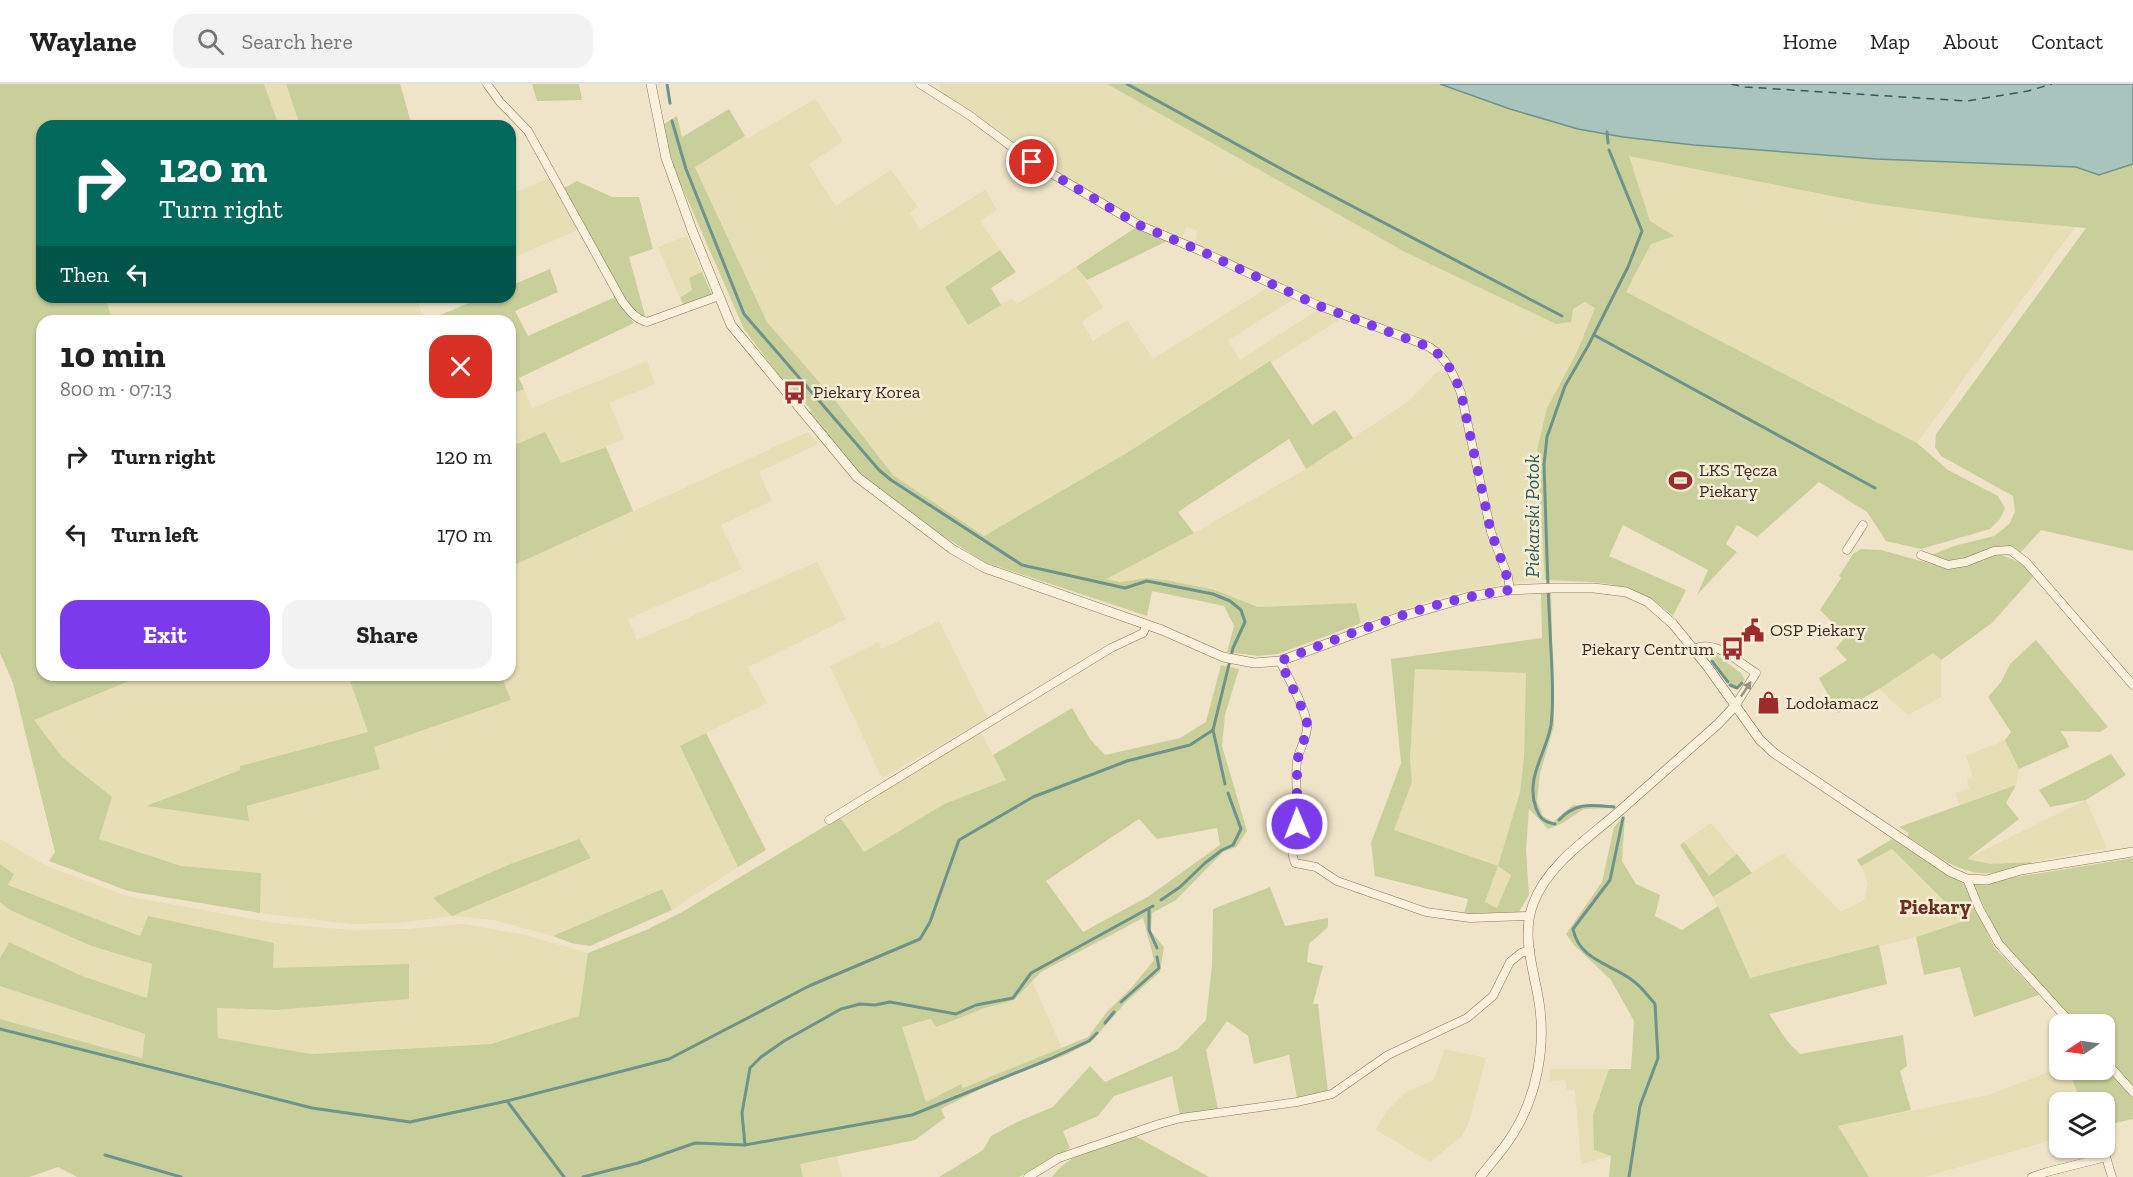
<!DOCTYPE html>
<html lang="en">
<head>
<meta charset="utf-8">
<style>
	body { margin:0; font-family:"Zilla Slab",serif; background:#f2f2f2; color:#222; height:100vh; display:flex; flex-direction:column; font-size:22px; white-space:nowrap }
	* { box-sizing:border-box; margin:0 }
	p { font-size:20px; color:#767676 }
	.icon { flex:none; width:33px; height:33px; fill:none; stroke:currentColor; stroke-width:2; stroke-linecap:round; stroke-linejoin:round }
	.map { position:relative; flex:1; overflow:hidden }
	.sheet { position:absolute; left:36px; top:231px; width:480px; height:366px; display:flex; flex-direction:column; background:#fff; border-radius:18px; box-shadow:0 2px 4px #0004 }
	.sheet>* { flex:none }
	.hud { position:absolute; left:36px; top:36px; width:480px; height:183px; border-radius:18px; box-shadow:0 2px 4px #0004; background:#00695c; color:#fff; overflow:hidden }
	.needle { width:39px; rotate:257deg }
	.fabs { position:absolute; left:2049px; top:930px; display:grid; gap:12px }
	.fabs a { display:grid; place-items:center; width:66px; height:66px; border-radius:12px; background:#fff; box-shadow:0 2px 4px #0004; font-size:30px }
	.pin { position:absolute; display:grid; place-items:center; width:51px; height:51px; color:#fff; margin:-26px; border:3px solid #fff; border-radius:50%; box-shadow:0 2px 6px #0007 }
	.me { position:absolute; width:66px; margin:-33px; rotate:359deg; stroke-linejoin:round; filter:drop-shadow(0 0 4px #0008) }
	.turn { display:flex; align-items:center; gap:21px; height:126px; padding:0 24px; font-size:27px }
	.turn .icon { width:78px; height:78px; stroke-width:2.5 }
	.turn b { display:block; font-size:42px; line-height:51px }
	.then { display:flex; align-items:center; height:57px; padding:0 24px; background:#0003; gap:12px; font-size:22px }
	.round { display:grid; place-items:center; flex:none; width:63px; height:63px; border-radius:18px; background:#f2f2f2 }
	.head { display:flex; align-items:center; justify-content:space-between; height:102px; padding:0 24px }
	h1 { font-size:36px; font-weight:700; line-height:45px }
	.action { display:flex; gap:12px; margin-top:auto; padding:12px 24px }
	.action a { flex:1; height:69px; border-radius:18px; background:#7c3aed; color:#fff; font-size:24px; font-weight:700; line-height:69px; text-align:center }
	.action a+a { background:#f2f2f2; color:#222 }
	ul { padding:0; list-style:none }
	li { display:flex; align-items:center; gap:18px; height:78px; padding:0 24px }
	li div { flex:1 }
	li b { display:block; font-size:22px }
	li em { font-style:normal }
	header { display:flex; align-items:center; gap:36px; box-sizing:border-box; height:84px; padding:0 30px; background:#fff; border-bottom:2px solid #e0e0e0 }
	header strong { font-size:28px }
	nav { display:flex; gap:33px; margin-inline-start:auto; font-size:21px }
	.search { width:420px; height:54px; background:#f2f2f2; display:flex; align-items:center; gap:15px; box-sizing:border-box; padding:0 21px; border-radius:18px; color:#767676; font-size:22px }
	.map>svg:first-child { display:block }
	.farmland { fill:#e6deb5; fill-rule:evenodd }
	.green { fill:#c9cf9b; fill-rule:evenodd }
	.water { fill:#a9c4bc; stroke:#6f938a; stroke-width:1.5 }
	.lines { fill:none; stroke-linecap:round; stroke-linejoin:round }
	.stream { stroke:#6f938a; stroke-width:3 }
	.ferry { stroke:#2f5d5a; stroke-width:1.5; stroke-dasharray:8 6; stroke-linecap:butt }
	.minor-casing { stroke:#8d765c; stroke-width:9 }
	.tertiary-casing { stroke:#8d765c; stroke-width:10 }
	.minor { stroke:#faf1dc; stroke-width:8 }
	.tertiary { stroke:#faf1dc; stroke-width:9 }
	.oneway { fill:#9c907e }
	.route { stroke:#7c3aed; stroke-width:10; stroke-dasharray:0 18 }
	.labels { text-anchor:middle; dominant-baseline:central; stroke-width:5; stroke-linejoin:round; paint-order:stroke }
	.poi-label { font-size:18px; fill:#3d2e20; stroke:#f7eed8; text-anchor:start }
	.water-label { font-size:20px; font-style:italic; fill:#2f5d5a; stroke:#f7eed8 }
	.quarter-label { font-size:21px; font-weight:bold; fill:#6b2e1e; stroke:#f7eed8 }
</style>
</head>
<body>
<header>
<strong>Waylane</strong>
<div class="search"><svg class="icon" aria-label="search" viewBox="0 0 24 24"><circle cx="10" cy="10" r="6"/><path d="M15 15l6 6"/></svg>Search here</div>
<nav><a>Home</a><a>Map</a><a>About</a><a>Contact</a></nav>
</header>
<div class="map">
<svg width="2133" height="1093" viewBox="0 0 2133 1093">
	<rect width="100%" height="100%" fill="#f0e4c8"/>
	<!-- farmland -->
	<g class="farmland">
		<path d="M264 0H286L300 42H279Z"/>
		<path d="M939 0H1107L1405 168 1573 225 1585 218 1595 224 1537 366 1545 496 1514 498 1502 472 1491 439 1464 308 1447 274 1277 201 1194 160 1198 147 1186 143 1182 155 1142 140 1033 76 941 8Z"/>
		<path d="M815 15 843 57 809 80 836 122 891 86 918 123 910 129 920 146 985 106 997 126 980 137 1000 166 945 203 968 240 1012 214 1017 220 1076 183 1103 223 1082 238 1093 257 1127 236 1153 275 1269 203 1294 215 1228 256 1240 276 1319 225 1342 234 1130 367 984 452 893 391 834 315 767 238 695 82 745 52 747 55Z"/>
		<path d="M1629 72 1867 119 2076 142 1917 359 1625 208 1651 160 1650 138Z"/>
		<path d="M551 93 578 146 510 175V111Z"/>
		<path d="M687 152 702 188 689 194 692 206 680 214 658 163Z"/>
		<path d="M105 213H423L417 216 423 232 409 237H113Z"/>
		<path d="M647 277 655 300 609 319 625 355 561 379 510 363V311L524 305 532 324Z"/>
		<path d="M1444 287 1450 289 1459 310 1488 449 1502 485 1500 488 1502 496 1499 501 1447 511 1361 539 1356 519 1258 523 1215 506 1147 494 1120 498 1105 495 1194 449 1306 385 1409 317 1437 288Z"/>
		<path d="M808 348 818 360 759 388 772 417 721 441 742 485 628 535 637 556 817 478 846 535 748 583 767 619 680 662 738 783 672 826 661 805 553 852 493 836 452 832 398 839 351 840 260 829 261 789 181 782 99 755 112 713 62 673 33 636 144 591H348L368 648 240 682V686L147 721 249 737 247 722 380 685 373 663 511 616 501 591H510V483ZM578 755 591 774 434 814 510 780Z"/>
		<path d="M939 537 988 634 882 694 830 582 879 558 881 565Z"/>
		<path d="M1933 569 1941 576V613L1908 631 1879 605Z"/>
		<path d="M1415 585 1526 589 1524 672 1520 708 1499 782 1511 790 1498 824 1485 818 1498 783 1394 746 1412 698 1410 676Z"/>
		<path d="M980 647 1006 696 944 720 863 768 840 733Z"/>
		<path d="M2005 656 2019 685 2016 701 1960 721 1955 709 1969 705 1967 696 1973 693 1966 672Z"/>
		<path d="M2086 716 2107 764 2031 778 1991 780 1966 775Z"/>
		<path d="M1711 739 1737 770 1709 792 1684 758Z"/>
		<path d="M0 755 47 782 126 812 274 839 351 846 407 845 462 840 521 850 588 869 579 932 491 960 311 970 218 954 217 924 275 926 273 884 148 833 140 852 7 801 14 790 0 780Z"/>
		<path d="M1892 765 1964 838 1916 853 1750 895 1713 813 1783 769 1841 828 1864 816 1868 799 1861 782Z"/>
		<path d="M0 818 10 826 90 862 152 880 147 914 82 892 9 858 0 874Z"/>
		<path d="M1032 897 1062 964 963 1004 961 1000 926 1019 902 943 1014 916Z"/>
		<path d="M0 902 145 950 142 974 0 935Z"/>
		<path d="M1445 965 1486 974 1469 1038 1462 1052 1430 1078 1376 1046 1387 1027 1406 1008 1433 997Z"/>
		<path d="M2059 984 2069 986 2079 1013H2091L2101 1018H2060L2059 1054 1925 1093H1869L1838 1042 1988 1011Z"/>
		<path d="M1550 985H1609L1593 1031 1594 1066 1611 1072 1581 1080 1575 1006H1567L1565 996 1550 997Z"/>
		<path d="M837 1073 842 1093H803L800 1080Z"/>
	</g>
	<!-- green -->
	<g class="green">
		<path d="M0 0H264L279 42H42V213H105L113 237H42V591H144L34 636 62 673 112 713 99 755 181 782 261 789 260 829 128 807 49 777 55 768 13 599 0 569Z"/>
		<path d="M286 0H400L412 42H300Z"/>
		<path d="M532 0H579L582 16 537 17Z"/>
		<path d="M1107 0H1440L1510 25 1578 45 1623 53 1694 61 1876 75 2076 83 2099 91 2133 80V467L2041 446 2020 469 2008 462 1966 475 1945 477 1931 471 1954 462 1994 452 2003 445 2010 439 2015 427 2013 412 1941 372 1935 363 1936 350 2086 144 1987 135 1867 119 1629 72 1650 137 1674 152 1651 160 1626 208 1917 359 1948 386 1998 412 2005 424 2000 435 1990 445 1921 465 1886 457 1867 428 1819 398 1757 453 1737 441 1726 460 1737 468 1697 511 1708 486 1623 441 1609 472 1686 506 1673 532C1631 494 1597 499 1545 496L1537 366 1547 324 1576 270 1595 224 1585 218 1573 225 1571 238 1556 240 1405 168Z"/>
		<path d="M729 25 745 52 695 83 767 238 834 315 893 391 984 452 1130 367 1270 277 1312 341 1335 326 1353 354 1306 385 1289 355 1178 428 1194 449 1106 495 1120 498 1147 494 1171 497 1215 506 1258 523 1356 519 1361 539 1278 570 1258 572 1227 568 1234 542 1224 522 1152 507 1147 532 984 478 915 434 857 386 810 330 811 326 792 304 789 305 744 245 675 87 662 41 677 32 682 53Z"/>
		<path d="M577 97 612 113H639L653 165 629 173 646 235 635 229 625 216 564 104Z"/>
		<path d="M1135 144 1167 157 1087 196 1076 183Z"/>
		<path d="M1000 166 1016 188 991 204 1001 221 968 241 945 203Z"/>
		<path d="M550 185 558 208 515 227 528 252 615 213 634 239 519 294 524 305 510 311V237H409L423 232 426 237 483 213H510V202Z"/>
		<path d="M702 188 712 211 684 221 680 214 692 206 689 194Z"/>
		<path d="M545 348 561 379 606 363 633 427 510 483V363Z"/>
		<path d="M1861 465 1881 466 1946 484 1966 482 1999 470 2024 480 2033 493 1992 539 1941 576 1933 569 1879 605 1838 629 1819 594 1847 576 1836 564 1846 552 1820 526 1841 494 1839 492 1853 470Z"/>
		<path d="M1551 509 1554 642 1540 690 1537 717 1543 732 1553 738 1573 721H1616L1613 724 1584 725 1561 740 1548 745 1529 725 1526 766 1529 811 1519 828 1464 830 1468 815 1375 792 1371 759 1401 679 1391 575 1542 554 1541 510ZM1415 585 1526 589 1524 672 1520 708 1498 782 1394 746 1412 698 1410 676ZM1498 782 1511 791 1497 824 1485 818Z"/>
		<path d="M2036 556 2108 643 2100 648 2060 647 2066 655 2069 663 2019 685 2005 656 2011 648 1988 613 2001 598 2010 580Z"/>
		<path d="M1715 570 1741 589 1745 596 1735 603 1731 600 1712 573Z"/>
		<path d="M1221 581 1239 585 1225 631 1222 662 1247 747 1236 763 1223 768 1176 816 1152 829 1151 847 1164 863 1160 888 1128 916 1091 958 1066 971 1000 995 941 1025 945 1034 915 1056 800 1080 803 1093H77L58 1083 29 1093H0V935L142 974 145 950 0 902V874L9 858 82 892 147 914 152 880 91 862 10 826 0 818V780L14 790 8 801 140 852 148 832 274 859 273 884 409 880V915L275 926 217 924 218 954 311 970 491 960 579 932 588 869 646 846 682 828 840 733 864 768 944 720 1006 696 993 671 1072 624 1090 655 1105 671 1180 654 1206 638ZM1139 735 1157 755 1217 744 1220 761 1149 812 1083 848 1046 797ZM1143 834 1154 876 1132 903 1106 929 1088 953 963 1004 961 1000 926 1018 902 943 931 935 936 943 985 924 1014 916 1041 888Z"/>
		<path d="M348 591H501L511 616 374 663 380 685 247 722 249 737 146 722 240 686V682L368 648Z"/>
		<path d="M706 649 766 766 738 783 680 662Z"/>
		<path d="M2111 670 2126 691 2086 716 2050 723 2039 706Z"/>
		<path d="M2016 701 2006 719 2019 735 1967 775 1991 780 2031 778 2030 781C2018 784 2005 788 1993 789 1961 793 1932 768 1907 752L1909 749 1899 743Z"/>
		<path d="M1625 731 1622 777 1636 800 1660 811 1655 832 1682 846 1718 822 1750 894 1879 861 1887 900 1769 930 1788 958 1800 970 1903 951 1907 982 1900 987 1911 1026 1838 1042 1869 1093H1609L1611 1072 1594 1066 1593 1031 1609 985H1631L1634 937 1611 896 1574 861 1566 850 1602 798 1614 743Z"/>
		<path d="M579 755 591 774 452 832 433 814 510 780Z"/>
		<path d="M1892 755 1964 800 1994 863 2039 911 1974 933 1960 883 1924 891 1916 853 1964 837 1892 765 1861 782 1857 776Z"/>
		<path d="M1684 758 1709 792 1737 770 1752 789 1713 813 1680 761Z"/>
		<path d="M2133 774V1035L2115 1039 2105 1022 2104 1018 2091 1013H2079L2069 986H2104V940H2077L2002 859 1973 800Z"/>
		<path d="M1270 803 1285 842 1328 834V843L1309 860 1307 878 1323 882 1313 920H1318L1328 1008 1297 1014 1289 971 1254 980 1248 952 1227 937 1206 966 1218 1025 1180 1031 1172 992 1114 1012 1098 1032 1063 1047 1070 1064 1019 1093H939L983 1066 991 1052 1017 1038 1053 1023 1090 982 1105 998 1178 965 1206 936 1212 881 1213 825Z"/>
		<path d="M662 805 672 826 590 862 571 859 553 852Z"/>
		<path d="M1135 1052 1209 1093H1052C1070 1068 1105 1060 1135 1052Z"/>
	</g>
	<!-- water -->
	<path class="water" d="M1440 0H2133V80L2099 91 2076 83 1876 75 1694 61 1623 53 1578 45 1510 25Z"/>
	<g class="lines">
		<!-- stream -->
		<g class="stream">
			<path d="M667 0 670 19"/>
			<path d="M1127 0 1287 88 1562 232"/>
			<path d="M672 37 686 85 744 230 879 386 891 396 1022 481 1125 504 1147 497 1213 510 1230 517 1241 526 1245 538 1233 564 1213 646 1225 700"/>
			<path d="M1607 48 1608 59"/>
			<path d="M1594 251 1875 404"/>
			<path d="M1712 577 1728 598"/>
			<path d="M1730 601 1737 604 1742 599"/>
			<path d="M1623 734 1610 796 1573 845C1579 876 1611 880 1632 896 1641 902 1648 912 1655 920L1658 974 1640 1022 1629 1093"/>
			<path d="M1559 736C1576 718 1591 721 1614 723"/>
			<path d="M1555 740C1544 738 1540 735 1536 724 1525 694 1546 670 1551 641 1555 611 1551 575 1550 545 1547 490 1546 435 1544 381L1547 353 1565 302 1588 262 1628 183 1642 147 1609 66"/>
			<path d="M1161 816 1180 803 1205 779 1222 766 1233 761 1241 745 1228 709"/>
			<path d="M1149 825V846L1157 864"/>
			<path d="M1121 918 1159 884 1157 873"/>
			<path d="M1105 939 1114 928"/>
			<path d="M0 945 312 1024 410 1038 507 1017 669 975 809 902 920 855 930 838 959 756 1033 713 1127 677 1190 661 1213 646"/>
			<path d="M507 1017 564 1093"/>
			<path d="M745 1061 742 1029 750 984 761 973 784 957 841 925 860 920 875 921 890 918 956 930 976 921 1013 914 1031 889 1153 822"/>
			<path d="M105 1071 181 1093"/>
			<path d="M583 1093 638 1079 695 1059 745 1061 912 1031 1050 975 1089 957 1097 949"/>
		</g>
		<!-- ferry -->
		<path class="ferry" d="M1731 0 1745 3 1967 17 2028 7 2052 0"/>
		<defs>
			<g id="minor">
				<path d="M487 0 500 18 528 47 622 217C630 227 635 235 647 238L719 212"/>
				<path d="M920 0 969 31 1032 78 1139 141 1201 167 1317 221 1423 260C1445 269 1453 289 1461 309L1491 448 1508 493 1510 506"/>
				<path d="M1847 466 1863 441"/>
				<path d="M1921 471 1948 481 1966 478 1994 467 2010 466 2026 478 2133 601"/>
				<path d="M1694 565C1715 554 1739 579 1756 589L1735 622"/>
				<path d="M1280 577C1288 593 1306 625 1307 641 1308 653 1299 665 1297 677 1294 699 1300 721 1296 743 1294 756 1289 765 1295 779L1316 783 1337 797 1426 828 1470 834 1529 832"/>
				<path d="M829 736 1111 564 1143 549 1147 541"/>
				<path d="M1967 795 1979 824 1999 860 2072 940"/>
				<path d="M2104 976 2133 1008"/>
				<path d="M1028 1093 1059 1074 1159 1040 1181 1034 1297 1018 1332 1010 1388 971 1467 934 1493 912 1510 878 1521 869 1530 866"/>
				<path d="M2032 1093 2047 1088 2106 1073 2112 1093"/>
			</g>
			<g id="tertiary">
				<path d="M651 0 666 74 692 146 731 241 857 393 952 465 985 484 1162 546 1223 573 1254 579 1280 577 1400 533 1469 513 1510 506 1554 504H1594L1626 508 1648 518 1673 540 1707 582 1760 656 1774 669 1951 788 1967 795 1987 796 2021 786 2133 768"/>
				<path d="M1480 1093C1491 1079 1504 1065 1513 1050 1537 1012 1546 962 1539 918 1534 886 1521 852 1533 820 1548 779 1592 752 1623 724 1655 696 1686 668 1718 640L1735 622"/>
			</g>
		</defs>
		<!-- minor casing -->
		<use href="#minor" class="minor-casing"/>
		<!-- tertiary casing -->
		<use href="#tertiary" class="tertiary-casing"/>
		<!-- minor -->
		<use href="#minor" class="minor"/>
		<!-- tertiary -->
		<use href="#tertiary" class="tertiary"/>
	</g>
	<!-- one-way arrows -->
	<defs><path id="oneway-solid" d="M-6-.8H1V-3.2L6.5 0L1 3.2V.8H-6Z" transform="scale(1.5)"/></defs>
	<use class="oneway" href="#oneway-solid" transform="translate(1746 605) rotate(-56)"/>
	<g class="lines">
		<!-- route -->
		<path class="route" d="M1032 78 1139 141 1201 167 1317 221 1429 263C1447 275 1454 290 1461 309L1491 448 1505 486 1510 506C1430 516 1355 548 1280 577L1301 622 1307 639V647L1297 677V740"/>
	</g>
	<!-- icons -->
	<defs>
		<symbol id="bus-bare" viewBox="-9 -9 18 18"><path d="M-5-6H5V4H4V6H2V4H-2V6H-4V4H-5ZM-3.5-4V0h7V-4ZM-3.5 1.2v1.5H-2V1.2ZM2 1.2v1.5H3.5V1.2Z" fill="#9e2a2b" stroke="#f7eed8" stroke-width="2.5" paint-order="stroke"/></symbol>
		<symbol id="stadium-bare" viewBox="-9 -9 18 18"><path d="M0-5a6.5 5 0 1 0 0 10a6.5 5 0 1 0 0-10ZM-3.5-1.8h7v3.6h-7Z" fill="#9e2a2b" stroke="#f7eed8" stroke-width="2.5" paint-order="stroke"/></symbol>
		<symbol id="civic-bare" viewBox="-9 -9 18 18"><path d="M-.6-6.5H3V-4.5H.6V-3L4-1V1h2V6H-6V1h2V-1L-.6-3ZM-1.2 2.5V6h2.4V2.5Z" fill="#9e2a2b" stroke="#f7eed8" stroke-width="2.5" paint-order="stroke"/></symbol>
		<symbol id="shop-bare" viewBox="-9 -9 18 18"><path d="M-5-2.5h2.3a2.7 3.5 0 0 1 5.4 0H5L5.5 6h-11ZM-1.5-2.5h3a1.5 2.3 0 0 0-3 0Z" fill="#9e2a2b" stroke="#f7eed8" stroke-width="2.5" paint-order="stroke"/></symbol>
	</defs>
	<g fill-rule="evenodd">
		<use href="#bus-bare" x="778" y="292" width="33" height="33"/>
		<use href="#stadium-bare" x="1664" y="380" width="33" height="33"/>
		<use href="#civic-bare" x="1736" y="530" width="33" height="33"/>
		<use href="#bus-bare" x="1716" y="548" width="33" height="33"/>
		<use href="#shop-bare" x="1752" y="602" width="33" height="33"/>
	</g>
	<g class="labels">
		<!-- poi labels -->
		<g class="poi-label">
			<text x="813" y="308">Piekary Korea</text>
			<text x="1699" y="386">LKS Tęcza<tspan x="1699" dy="21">Piekary</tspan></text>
			<text x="1770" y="546">OSP Piekary</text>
			<text x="1714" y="565" text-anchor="end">Piekary Centrum</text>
			<text x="1786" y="619">Lodołamacz</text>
		</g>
		<!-- water labels -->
		<g class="water-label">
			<text transform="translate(1532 432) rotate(-90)">Piekarski Potok</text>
		</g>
		<!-- quarter labels -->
		<g class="quarter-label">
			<text x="1935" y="822">Piekary</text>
		</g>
	</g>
</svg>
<div class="fabs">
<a><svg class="needle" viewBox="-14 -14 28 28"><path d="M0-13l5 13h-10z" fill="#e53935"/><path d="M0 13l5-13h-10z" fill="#767676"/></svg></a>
<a><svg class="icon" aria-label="layers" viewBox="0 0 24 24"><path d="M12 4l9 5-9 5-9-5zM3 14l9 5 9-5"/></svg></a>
</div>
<div class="pin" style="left:1032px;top:78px;background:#d93025"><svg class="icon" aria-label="arrive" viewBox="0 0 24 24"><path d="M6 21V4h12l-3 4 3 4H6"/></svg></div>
<svg class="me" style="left:1297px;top:740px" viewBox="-20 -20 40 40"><circle r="17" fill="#7c3aed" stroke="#fff" stroke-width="3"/><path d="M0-11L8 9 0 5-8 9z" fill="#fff"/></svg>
<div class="hud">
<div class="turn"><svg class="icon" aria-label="right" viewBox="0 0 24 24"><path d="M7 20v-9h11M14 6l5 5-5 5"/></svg><div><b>120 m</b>Turn right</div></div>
<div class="then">Then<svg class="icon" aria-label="left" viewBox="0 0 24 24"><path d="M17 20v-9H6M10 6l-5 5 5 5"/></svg></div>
</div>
<section class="sheet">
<div class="head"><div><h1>10 min</h1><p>800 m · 07:13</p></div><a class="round" style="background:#d93025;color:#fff"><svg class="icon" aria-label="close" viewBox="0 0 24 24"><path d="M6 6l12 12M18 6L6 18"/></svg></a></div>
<ul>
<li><svg class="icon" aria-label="right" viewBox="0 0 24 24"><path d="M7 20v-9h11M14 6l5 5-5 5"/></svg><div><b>Turn right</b></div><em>120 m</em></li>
<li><svg class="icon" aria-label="left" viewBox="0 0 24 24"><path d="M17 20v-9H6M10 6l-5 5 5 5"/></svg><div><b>Turn left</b></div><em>170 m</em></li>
</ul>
<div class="action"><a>Exit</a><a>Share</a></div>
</section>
</div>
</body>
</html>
